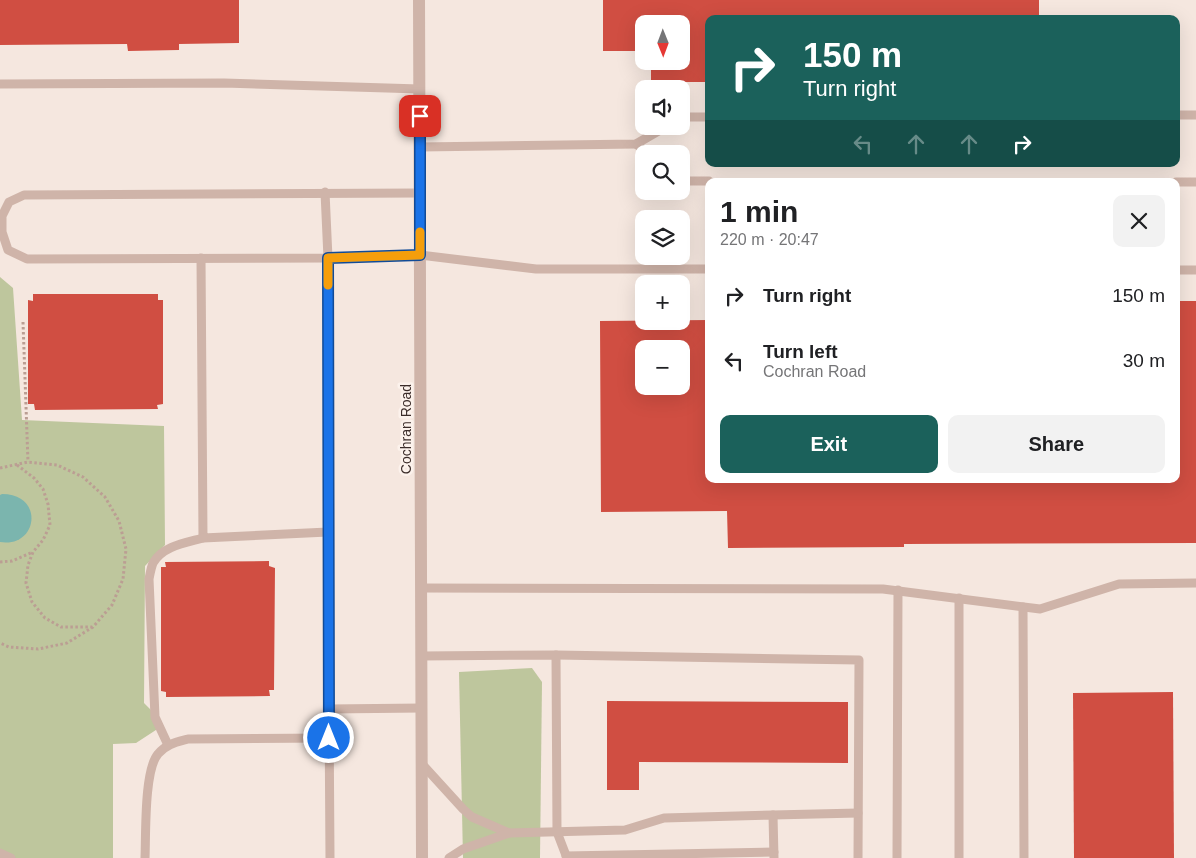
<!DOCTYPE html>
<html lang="en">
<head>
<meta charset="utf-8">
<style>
	body { margin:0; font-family:Arial,sans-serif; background:#f2f2f2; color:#202124; height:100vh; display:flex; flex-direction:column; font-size:19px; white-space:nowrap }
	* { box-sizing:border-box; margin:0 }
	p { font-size:16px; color:#757577 }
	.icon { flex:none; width:28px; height:28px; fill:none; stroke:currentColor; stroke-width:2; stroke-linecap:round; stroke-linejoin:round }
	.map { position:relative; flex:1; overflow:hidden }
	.details { position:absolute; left:705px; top:178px; width:475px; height:305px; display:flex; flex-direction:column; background:#fff; border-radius:10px; box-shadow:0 5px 20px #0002 }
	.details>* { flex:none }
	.top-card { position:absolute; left:705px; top:15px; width:475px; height:152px; border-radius:10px; box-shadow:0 5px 20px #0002; background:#1b615b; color:#fff; overflow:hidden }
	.needle { width:32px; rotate:179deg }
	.controls { position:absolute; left:635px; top:15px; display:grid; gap:10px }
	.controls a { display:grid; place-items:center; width:55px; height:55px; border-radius:10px; background:#fff; box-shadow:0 5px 20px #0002; font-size:25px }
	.pin { position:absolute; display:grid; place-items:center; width:42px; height:42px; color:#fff; margin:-21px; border-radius:10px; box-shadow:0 2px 8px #0006 }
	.me { position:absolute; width:55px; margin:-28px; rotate:0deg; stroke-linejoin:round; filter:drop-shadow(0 0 4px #0008) }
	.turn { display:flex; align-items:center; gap:18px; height:105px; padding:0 15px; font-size:22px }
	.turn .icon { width:65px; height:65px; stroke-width:2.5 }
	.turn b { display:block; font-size:35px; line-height:42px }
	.lanes { display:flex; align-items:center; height:48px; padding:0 15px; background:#0003; justify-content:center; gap:25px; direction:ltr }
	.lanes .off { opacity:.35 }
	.round { display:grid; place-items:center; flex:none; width:52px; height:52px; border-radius:10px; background:#f2f2f2 }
	.headline { display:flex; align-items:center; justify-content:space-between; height:85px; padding:0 15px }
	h1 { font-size:30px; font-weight:600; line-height:38px }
	.action { display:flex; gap:10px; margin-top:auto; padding:10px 15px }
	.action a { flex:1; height:58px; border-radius:10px; background:#1b615b; color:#fff; font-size:20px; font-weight:600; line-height:58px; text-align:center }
	.action a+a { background:#f2f2f2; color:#202124 }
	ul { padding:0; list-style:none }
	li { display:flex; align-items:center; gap:15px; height:65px; padding:0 15px }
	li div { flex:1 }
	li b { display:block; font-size:19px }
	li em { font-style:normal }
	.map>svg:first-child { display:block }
	.green { fill:#bec69d }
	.water { fill:#7bb5ae }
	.building { fill:#d04e42; fill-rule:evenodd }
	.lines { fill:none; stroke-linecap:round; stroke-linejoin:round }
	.path { stroke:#bb9e93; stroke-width:3; stroke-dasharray:2.5 2.5; stroke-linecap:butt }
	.service { stroke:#cfb4a9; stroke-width:9 }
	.tertiary { stroke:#cfb4a9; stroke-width:12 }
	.route-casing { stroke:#114b97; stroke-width:12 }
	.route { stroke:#1a73e8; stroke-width:9 }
	.slow { stroke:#f59e0b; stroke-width:9 }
	.labels { text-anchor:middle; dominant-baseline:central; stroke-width:5; stroke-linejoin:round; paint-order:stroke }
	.street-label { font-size:14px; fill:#3b2c29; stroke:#fcf2ec }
</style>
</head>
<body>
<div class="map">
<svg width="1196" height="858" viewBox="0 0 1196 858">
	<rect width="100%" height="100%" fill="#f5e7df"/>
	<!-- green -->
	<g class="green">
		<path d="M0 277 13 288 22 420 164 426 165 545 145 566 144 703 158 717 159 728 136 743 113 744V858H0Z"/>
		<path d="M532 668 542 682 540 858H463L459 672Z"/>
	</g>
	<!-- water -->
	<path class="water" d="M2 494C45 494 38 548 0 542V495Z"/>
	<!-- building -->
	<g class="building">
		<path d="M0 0H239V43L179 44V50L128 51 127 44 0 45Z"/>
		<path d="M603 0H1039V19H709V82H651V61H681V24H644V51H603Z"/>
		<path d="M33 294H158V300H163V404L157 405 158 409 35 410 34 404H28V300L33 301Z"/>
		<path d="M1176 301H1196V543L904 544V547L728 548 727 511 601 512 600 321 709 320V479H1176ZM644 349H681V386H644Z"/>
		<path d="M269 561V566L275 568 274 690H269L270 696 166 697V692L161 691V567H166L165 562Z"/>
		<path d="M1173 692 1174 858H1074L1073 693Z"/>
		<path d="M607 701 848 702V763L639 762V790H607Z"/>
	</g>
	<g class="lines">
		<!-- path -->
		<g class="path">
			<path d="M23 322 28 462"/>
			<path d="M17 465 34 478 43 489 48 504 50 525 43 540 33 552 28 565 26 583 32 602 45 618 61 627H92"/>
			<path d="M0 468 28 462 57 465 83 477 105 497 119 521 126 549 123 579 112 605 93 627 67 643 38 649 9 647 0 643"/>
			<path d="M0 562 12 561 33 552"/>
		</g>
		<!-- service -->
		<g class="service">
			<path d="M0 84 224 83 420 89"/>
			<path d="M1176 115H1196"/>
			<path d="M681 119 684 117H709"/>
			<path d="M636 144 649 154"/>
			<path d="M420 147 636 144 667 126"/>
			<path d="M681 181H709"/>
			<path d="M1176 182H1196"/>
			<path d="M325 192 328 258V532"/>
			<path d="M420 193 24 195 9 202 2 216V232L8 250 27 259 328 258 420 255 536 269H709"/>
			<path d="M201 258 203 538 328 532 329 709 422 708"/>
			<path d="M1176 270H1196"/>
			<path d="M421 588 883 589 1040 609 1119 584 1196 583"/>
			<path d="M1023 607 1024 858"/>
			<path d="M556 655 859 660 858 858"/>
			<path d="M421 656 556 655 557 832 567 858"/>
			<path d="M329 709 330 858"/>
			<path d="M168 745 155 717 149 579C150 574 151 568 153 563 163 546 185 543 203 538"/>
			<path d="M422 764 463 809 472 817 509 833"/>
			<path d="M773 815 858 813"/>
			<path d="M0 853 11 858"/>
			<path d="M566 856 774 852"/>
			<path d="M145 858C146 835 144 770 158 754 166 744 177 742 188 739L329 738"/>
			<path d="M449 858 463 849 509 833 625 830 664 818 773 815 774 858"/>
			<path d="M897 858 898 590"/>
			<path d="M959 858V598"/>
		</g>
		<!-- tertiary -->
		<path class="tertiary" d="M419 0 422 858"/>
	</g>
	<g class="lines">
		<defs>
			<path id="route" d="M329 738 328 258 420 255V116"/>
		</defs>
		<!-- route casing -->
		<use href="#route" class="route-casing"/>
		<!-- route -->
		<use href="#route" class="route"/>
		<!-- slow -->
		<path class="slow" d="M328 285V258L420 255V232"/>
	</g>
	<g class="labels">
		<!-- street labels -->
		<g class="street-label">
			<text transform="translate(406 429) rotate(-90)">Cochran Road</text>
		</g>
	</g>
</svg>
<div class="controls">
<a><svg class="needle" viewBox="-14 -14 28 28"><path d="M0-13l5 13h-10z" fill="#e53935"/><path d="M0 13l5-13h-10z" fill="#757577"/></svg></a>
<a><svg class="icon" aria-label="sound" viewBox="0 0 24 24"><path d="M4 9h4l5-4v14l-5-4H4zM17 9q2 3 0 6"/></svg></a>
<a><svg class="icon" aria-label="search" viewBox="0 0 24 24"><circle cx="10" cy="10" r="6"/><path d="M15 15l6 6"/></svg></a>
<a><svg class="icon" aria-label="layers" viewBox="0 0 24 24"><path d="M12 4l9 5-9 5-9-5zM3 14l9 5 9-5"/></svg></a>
<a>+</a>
<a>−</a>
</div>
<div class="pin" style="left:420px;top:116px;background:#d93025"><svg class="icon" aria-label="arrive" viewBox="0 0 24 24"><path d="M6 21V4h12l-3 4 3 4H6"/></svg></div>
<svg class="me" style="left:329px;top:738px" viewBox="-20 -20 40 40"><circle r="17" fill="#1a73e8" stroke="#fff" stroke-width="3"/><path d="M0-11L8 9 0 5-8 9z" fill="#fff"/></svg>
<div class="top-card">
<div class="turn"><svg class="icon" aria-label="right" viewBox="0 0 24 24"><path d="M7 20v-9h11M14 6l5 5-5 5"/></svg><div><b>150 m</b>Turn right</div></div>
<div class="lanes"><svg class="icon off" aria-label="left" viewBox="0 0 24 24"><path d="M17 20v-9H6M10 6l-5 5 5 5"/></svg><svg class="icon off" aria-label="ahead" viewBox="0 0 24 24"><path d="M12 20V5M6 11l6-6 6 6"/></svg><svg class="icon off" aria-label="ahead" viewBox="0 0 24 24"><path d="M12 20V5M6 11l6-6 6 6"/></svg><svg class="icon" aria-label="right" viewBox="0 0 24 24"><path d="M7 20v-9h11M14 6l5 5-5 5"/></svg></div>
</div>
<section class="details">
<div class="headline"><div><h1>1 min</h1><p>220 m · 20:47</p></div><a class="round"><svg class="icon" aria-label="close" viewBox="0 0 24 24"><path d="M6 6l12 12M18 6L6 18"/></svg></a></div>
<ul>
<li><svg class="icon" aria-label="right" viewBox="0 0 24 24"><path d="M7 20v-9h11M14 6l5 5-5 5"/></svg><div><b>Turn right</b></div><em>150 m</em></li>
<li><svg class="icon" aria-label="left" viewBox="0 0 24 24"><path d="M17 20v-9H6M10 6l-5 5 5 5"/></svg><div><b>Turn left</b><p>Cochran Road</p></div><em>30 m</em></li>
</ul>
<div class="action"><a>Exit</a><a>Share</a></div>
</section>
</div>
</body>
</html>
